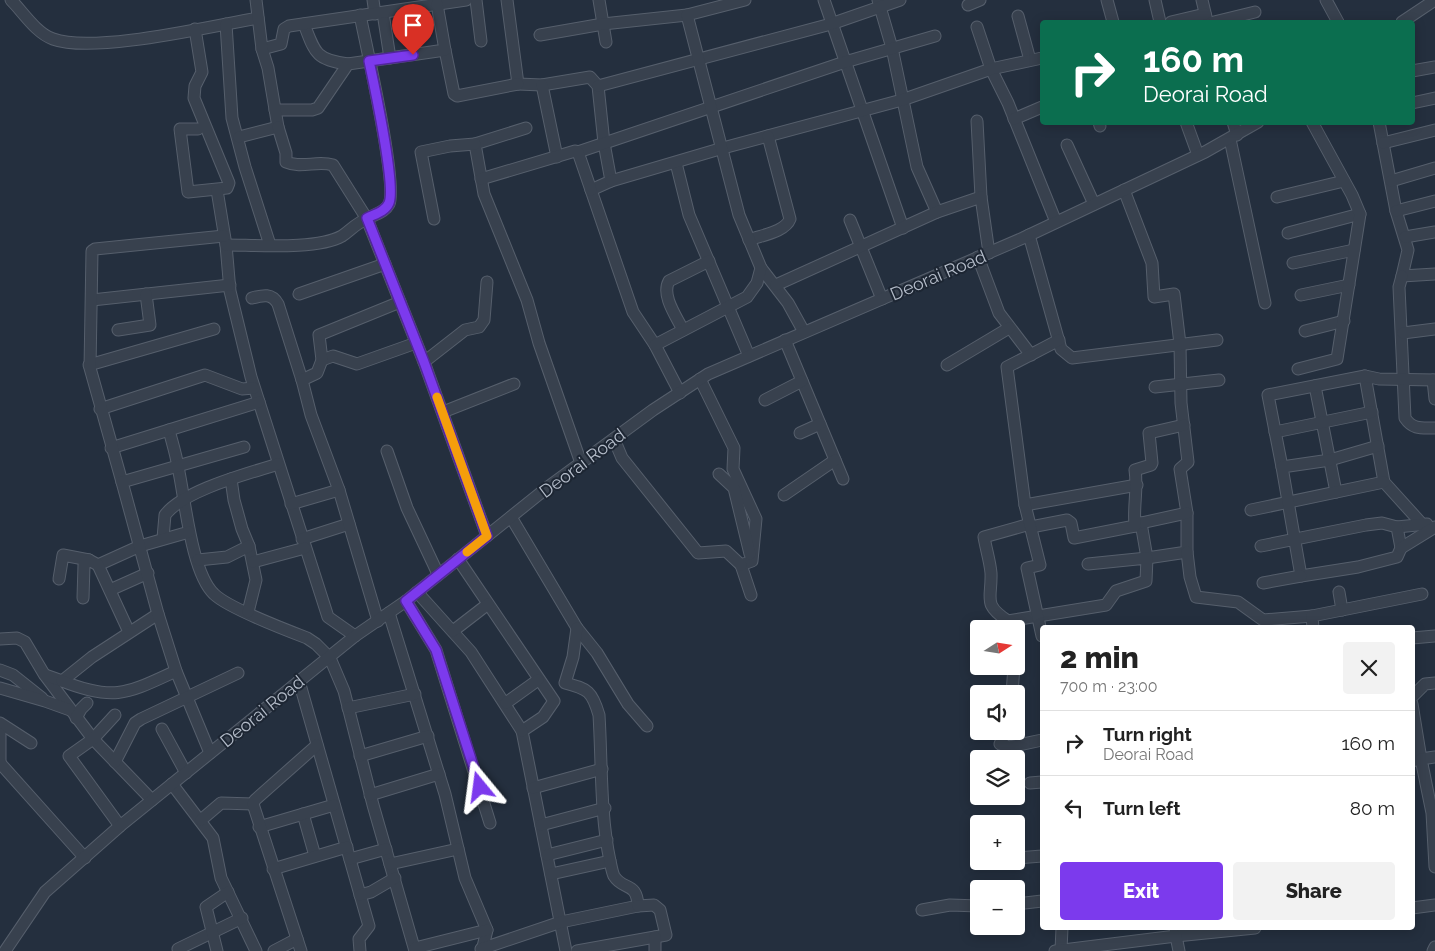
<!DOCTYPE html>
<html lang="en">
<head>
<meta charset="utf-8">
<style>
	body { margin:0; font-family:Raleway,sans-serif; background:#f2f2f2; color:#222; height:100vh; display:flex; flex-direction:column; font-size:19px; white-space:nowrap }
	* { box-sizing:border-box; margin:0 }
	p { font-size:16px; color:#767676 }
	.icon { flex:none; width:28px; height:28px; fill:none; stroke:currentColor; stroke-width:2; stroke-linecap:round; stroke-linejoin:round }
	.map { position:relative; flex:1; overflow:hidden }
	.drawer { position:absolute; left:1040px; top:625px; width:375px; height:305px; display:flex; flex-direction:column; background:#fff; border-radius:5px; box-shadow:0 2px 12px #0003 }
	.drawer>* { flex:none }
	.banner { position:absolute; left:1040px; top:20px; width:375px; height:105px; border-radius:5px; box-shadow:0 2px 12px #0003; background:#0b6e4f; color:#fff; overflow:hidden }
	.needle { width:32px; rotate:78deg }
	.controls { position:absolute; left:970px; top:620px; display:grid; gap:10px }
	.controls a { display:grid; place-items:center; width:55px; height:55px; border-radius:5px; background:#fff; box-shadow:0 2px 12px #0003; font-size:25px }
	.pin { position:absolute; display:grid; place-items:center; width:42px; height:42px; color:#fff; margin:-51px -21px; border-radius:50% 50% 50% 0; rotate:-45deg; box-shadow:0 0 5px #0007 }
	.pin .icon { rotate:45deg }
	.me { position:absolute; width:55px; margin:-28px; rotate:344deg; stroke-linejoin:round; filter:drop-shadow(0 0 4px #0008) }
	.turn { display:flex; align-items:center; gap:18px; height:105px; padding:0 20px; font-size:22px }
	.turn .icon { width:65px; height:65px; stroke-width:2.5 }
	.turn b { display:block; font-size:35px; line-height:42px }
	.round { display:grid; place-items:center; flex:none; width:52px; height:52px; border-radius:5px; background:#f2f2f2 }
	.overview { display:flex; align-items:center; justify-content:space-between; height:85px; padding:0 20px }
	h1 { font-size:30px; font-weight:800; line-height:38px }
	.primary-button { display:flex; gap:10px; margin-top:auto; padding:10px 20px }
	.primary-button a { flex:1; height:58px; border-radius:5px; background:#7c3aed; color:#fff; font-size:20px; font-weight:800; line-height:58px; text-align:center }
	.primary-button a+a { background:#f2f2f2; color:#222 }
	ul { padding:0; list-style:none }
	li { display:flex; align-items:center; gap:15px; height:65px; padding:0 20px; border-top:1px solid #e0e0e0 }
	li div { flex:1 }
	li b { display:block; font-size:19px }
	li em { font-style:normal }
	.map>svg:first-child { display:block }
	.lines { fill:none; stroke-linecap:round; stroke-linejoin:round }
	.minor-casing { stroke:#565f6c; stroke-width:13 }
	.minor { stroke:#38414e; stroke-width:11 }
	.route-casing { stroke:#51269a; stroke-width:12 }
	.route { stroke:#7c3aed; stroke-width:9 }
	.slow { stroke:#f59e0b; stroke-width:9 }
	.labels { text-anchor:middle; dominant-baseline:central; stroke-width:4; stroke-linejoin:round; paint-order:stroke }
	.street-label { font-size:18px; fill:#b4bcc9; stroke:#1d2633 }
</style>
</head>
<body>
<div class="map">
<svg width="1435" height="951" viewBox="0 0 1435 951">
	<rect width="100%" height="100%" fill="#242f3e"/>
	<g class="lines">
		<defs>
			<g id="minor">
				<path d="M11 0C23 12 36 33 53 39 94 54 211 26 258 18"/>
				<path d="M373 0 375 14"/>
				<path d="M476 0 481 41"/>
				<path d="M507 0 518 84 542 85 590 77 598 86 604 143 611 181 591 190 633 312 655 345 680 393"/>
				<path d="M599 0 606 42"/>
				<path d="M824 0 903 228"/>
				<path d="M878 0 892 48 917 167 937 212"/>
				<path d="M1107 0 1113 22"/>
				<path d="M1155 0 1160 22"/>
				<path d="M1202 0 1207 21"/>
				<path d="M1326 0 1338 22"/>
				<path d="M968 5 980 0"/>
				<path d="M383 13 390 58"/>
				<path d="M360 15C366 45 398 185 389 204 385 212 375 214 367 219L424 362 487 536"/>
				<path d="M1018 16 1030 60"/>
				<path d="M1171 22 1205 14"/>
				<path d="M1214 22 1255 12"/>
				<path d="M1402 22 1435 0"/>
				<path d="M226 24 232 118 245 167 270 245"/>
				<path d="M304 24C315 53 316 60 348 64"/>
				<path d="M977 27 991 69 1008 103 1056 222"/>
				<path d="M195 29 202 72 195 86 194 98 229 183 227 188 188 192 180 129H198"/>
				<path d="M540 35 603 24 687 15"/>
				<path d="M262 49 281 44 284 29 289 26 466 0"/>
				<path d="M445 50 454 94 457 96 518 84"/>
				<path d="M1412 71 1435 67"/>
				<path d="M542 85 557 157"/>
				<path d="M598 86 831 24 900 0"/>
				<path d="M1412 103 1435 98"/>
				<path d="M275 110H312L318 108 348 64 445 50 437 4"/>
				<path d="M1014 119 1042 107"/>
				<path d="M977 121 981 197"/>
				<path d="M1099 122 1100 126"/>
				<path d="M1186 122 1198 155"/>
				<path d="M1233 122 1237 135"/>
				<path d="M1379 122 1396 211 1408 250 1402 276 1435 274"/>
				<path d="M526 128 475 144 484 194 527 300 539 343 581 463"/>
				<path d="M239 137 278 127 268 68 262 49 256 0"/>
				<path d="M1230 139 1265 303"/>
				<path d="M1383 143 1435 130"/>
				<path d="M1067 145 1094 204"/>
				<path d="M578 152 845 62 935 36"/>
				<path d="M676 163 689 215 749 356"/>
				<path d="M481 179 575 151 578 152 591 190"/>
				<path d="M611 181 723 148 902 100 991 69 1042 58"/>
				<path d="M1391 181 1435 168"/>
				<path d="M217 190 226 245 230 291 251 377 328 617 355 636"/>
				<path d="M1124 190 1152 263 1154 297 1174 294 1180 344 1181 403 1188 462 1180 469 1187 513V552L1147 558 1141 523 1135 526"/>
				<path d="M1277 197 1344 181"/>
				<path d="M1396 211 1435 201"/>
				<path d="M434 219 421 152 450 146 475 144"/>
				<path d="M850 220 882 299"/>
				<path d="M1288 233 1360 214"/>
				<path d="M1029 235 1061 349 1072 358 1217 340"/>
				<path d="M1405 237 1435 232"/>
				<path d="M749 240C762 235 785 232 790 219L768 136"/>
				<path d="M226 245C256 245 317 250 342 236 351 230 356 223 367 219L333 165C317 160 302 169 286 162V153L278 127"/>
				<path d="M978 257 999 313 1031 355"/>
				<path d="M1293 263 1354 250"/>
				<path d="M761 268 788 303 804 332"/>
				<path d="M1402 276 1399 287 1405 418C1413 430 1422 428 1435 428"/>
				<path d="M776 285 937 212 981 197 989 253"/>
				<path d="M299 294 385 264"/>
				<path d="M1301 295 1349 285"/>
				<path d="M252 298C263 295 272 293 278 304L302 380"/>
				<path d="M92 300 230 285"/>
				<path d="M118 330 150 325 146 294"/>
				<path d="M683 330C676 316 661 295 669 281L709 261"/>
				<path d="M1305 331 1344 321"/>
				<path d="M1403 333 1435 329"/>
				<path d="M785 340 843 479"/>
				<path d="M655 345 747 297 757 283 761 268 739 215 687 15 745 0"/>
				<path d="M322 360 333 356 357 364 416 343"/>
				<path d="M424 362 465 330 479 327 484 320 487 282"/>
				<path d="M89 365 214 329"/>
				<path d="M947 365 1009 328"/>
				<path d="M1298 369 1337 359 1360 214 1352 195 1312 122"/>
				<path d="M1365 376 1384 482 1422 524"/>
				<path d="M700 379 734 448 733 469 756 519 752 561 741 565 751 595"/>
				<path d="M1433 380 1435 399"/>
				<path d="M1315 386 1336 492"/>
				<path d="M1155 387 1219 380"/>
				<path d="M765 400 802 381"/>
				<path d="M259 402 169 430C172 442 176 454 178 467 185 498 191 572 214 594 228 608 286 630 307 638L316 644 330 658 344 691 373 805 415 951"/>
				<path d="M100 409 205 375 242 389 254 388"/>
				<path d="M443 412 514 384"/>
				<path d="M1275 432 1372 412"/>
				<path d="M800 433 820 424"/>
				<path d="M614 439 622 458 698 553 726 551 741 565"/>
				<path d="M111 448 169 430"/>
				<path d="M387 451 407 508 438 574"/>
				<path d="M1282 467 1268 395 1365 376 1379 379 1435 380"/>
				<path d="M719 474 734 488 750 554"/>
				<path d="M231 479 234 500 242 529 249 546 256 580 248 612"/>
				<path d="M122 482 90 368 92 251 95 249 224 236"/>
				<path d="M784 495 835 460"/>
				<path d="M291 504 339 490"/>
				<path d="M1025 505 1137 485"/>
				<path d="M1251 510 1384 482"/>
				<path d="M511 517 577 628 597 653 628 704 647 726"/>
				<path d="M1141 523 1187 513"/>
				<path d="M1030 524 984 537C986 549 990 561 991 573 992 599 982 604 1008 621L1106 605 1116 591 1146 581 1147 558 1088 564"/>
				<path d="M1031 527 1067 520 1071 523 1074 538 1135 526C1133 506 1138 489 1135 470L1151 465 1152 463 1149 433 1184 425"/>
				<path d="M1397 527 1427 524"/>
				<path d="M163 538 165 515C184 490 247 474 278 464"/>
				<path d="M302 539 349 524"/>
				<path d="M1261 546 1366 525 1382 523 1397 527 1401 548 1397 557 1358 567 1301 576 1282 467 1330 460 1378 446"/>
				<path d="M1401 548 1435 527"/>
				<path d="M1187 552 1190 577 1196 597 1238 602 1263 620 1312 616"/>
				<path d="M458 559 554 701 543 717 522 731 566 951"/>
				<path d="M198 560 227 557 249 546"/>
				<path d="M253 562 305 548"/>
				<path d="M98 565 140 546 189 532"/>
				<path d="M59 579 63 555 89 560"/>
				<path d="M1263 583 1301 576"/>
				<path d="M110 590 148 573"/>
				<path d="M417 592 471 652 522 731"/>
				<path d="M1339 592 1342 610"/>
				<path d="M83 598 84 565 89 560 98 565 129 632"/>
				<path d="M406 601 436 650 490 823"/>
				<path d="M389 613 445 794 465 878 487 930 482 951"/>
				<path d="M378 621 339 490 311 415 302 380 317 373 322 360 319 335 400 302"/>
				<path d="M1313 628 1312 616 1422 594"/>
				<path d="M453 631 488 604"/>
				<path d="M1042 636 1027 568 1040 565 1025 505 1007 367 1059 340"/>
				<path d="M1412 638 1435 636"/>
				<path d="M0 639 17 638 25 642 44 674 93 739 152 800"/>
				<path d="M0 670 13 675 42 698"/>
				<path d="M45 675 62 681 92 657 158 614"/>
				<path d="M62 681C115 702 128 693 176 671"/>
				<path d="M299 681 369 926 359 939 360 951"/>
				<path d="M0 688 45 701 70 710"/>
				<path d="M1012 694 1014 666"/>
				<path d="M1412 697 1425 684 1435 683"/>
				<path d="M506 703 538 680"/>
				<path d="M1412 704 1421 759 1412 761"/>
				<path d="M348 708 415 694"/>
				<path d="M115 715 93 739 69 756 120 826"/>
				<path d="M76 718 81 709 87 703"/>
				<path d="M0 723 31 743"/>
				<path d="M162 729 186 773"/>
				<path d="M1006 731 1000 744 1009 747 1042 740"/>
				<path d="M0 734V763"/>
				<path d="M210 753 176 671 158 614 122 482 244 447"/>
				<path d="M360 756 428 736"/>
				<path d="M1435 757 1421 759 1432 813 1435 867"/>
				<path d="M115 762 135 723 141 719 238 673"/>
				<path d="M0 763 85 858"/>
				<path d="M1030 783 1042 782"/>
				<path d="M172 784 213 838 221 878 256 951"/>
				<path d="M533 788 602 769"/>
				<path d="M370 795 439 774"/>
				<path d="M303 814 315 856"/>
				<path d="M201 820 221 803 253 804"/>
				<path d="M541 825 605 808"/>
				<path d="M259 827 334 805"/>
				<path d="M547 855 607 840"/>
				<path d="M1017 858 1042 856"/>
				<path d="M350 859 386 849"/>
				<path d="M390 864 458 849"/>
				<path d="M273 869 347 847"/>
				<path d="M551 874 610 861"/>
				<path d="M360 895 371 892 395 878"/>
				<path d="M1016 904 1042 901"/>
				<path d="M1412 908 1435 905"/>
				<path d="M922 910 950 905 979 906"/>
				<path d="M1175 928 1176 936 1255 928"/>
				<path d="M415 948 487 930"/>
				<path d="M178 949 242 918"/>
				<path d="M481 949 561 922 638 906C637 881 623 891 614 876 612 872 611 865 610 861 600 814 602 763 599 715 592 691 588 689 565 683L573 657 577 628"/>
				<path d="M1061 950 1062 928"/>
				<path d="M5 951 45 892 120 826 355 636 406 601 548 487 653 410 708 374 1023 238 1205 152 1258 122"/>
				<path d="M217 951 206 907 228 892"/>
				<path d="M274 951 297 939"/>
				<path d="M301 951 253 804 255 800 317 745"/>
				<path d="M577 951 666 935 660 910 654 905 638 906"/>
				<path d="M655 951V937"/>
				<path d="M1055 951 1176 936 1179 951"/>
				<path d="M1433 951 1435 947"/>
			</g>
		</defs>
		<!-- minor casing -->
		<use href="#minor" class="minor-casing"/>
		<!-- minor -->
		<use href="#minor" class="minor"/>
	</g>
	<g class="lines">
		<defs>
			<path id="route" d="M413 55 369 61C374 84 396 187 389 203 385 212 375 214 367 218L424 362 487 536 406 601 436 650 480 787"/>
		</defs>
		<!-- route casing -->
		<use href="#route" class="route-casing"/>
		<!-- route -->
		<use href="#route" class="route"/>
		<!-- slow -->
		<path class="slow" d="M437 397 487 536 467 552"/>
	</g>
	<g class="labels">
		<!-- street labels -->
		<g class="street-label">
			<text transform="translate(938 275) rotate(-23)">Deorai Road</text>
			<text transform="translate(582 463) rotate(-37)">Deorai Road</text>
			<text transform="translate(262 711) rotate(-39)">Deorai Road</text>
		</g>
	</g>
</svg>
<div class="controls">
<a><svg class="needle" viewBox="-14 -14 28 28"><path d="M0-13l5 13h-10z" fill="#e53935"/><path d="M0 13l5-13h-10z" fill="#767676"/></svg></a>
<a><svg class="icon" aria-label="sound" viewBox="0 0 24 24"><path d="M4 9h4l5-4v14l-5-4H4zM17 9q2 3 0 6"/></svg></a>
<a><svg class="icon" aria-label="layers" viewBox="0 0 24 24"><path d="M12 4l9 5-9 5-9-5zM3 14l9 5 9-5"/></svg></a>
<a>+</a>
<a>−</a>
</div>
<div class="pin" style="left:413px;top:55px;background:#d93025"><svg class="icon" aria-label="arrive" viewBox="0 0 24 24"><path d="M6 21V4h12l-3 4 3 4H6"/></svg></div>
<svg class="me" style="left:480px;top:787px" viewBox="-20 -20 40 40"><path d="M0-17L14 15 0 8-14 15z" fill="#7c3aed" stroke="#fff" stroke-width="4"/></svg>
<div class="banner">
<div class="turn"><svg class="icon" aria-label="right" viewBox="0 0 24 24"><path d="M7 20v-9h11M14 6l5 5-5 5"/></svg><div><b>160 m</b>Deorai Road</div></div>
</div>
<section class="drawer">
<div class="overview"><div><h1>2 min</h1><p>700 m · 23:00</p></div><a class="round"><svg class="icon" aria-label="close" viewBox="0 0 24 24"><path d="M6 6l12 12M18 6L6 18"/></svg></a></div>
<ul>
<li><svg class="icon" aria-label="right" viewBox="0 0 24 24"><path d="M7 20v-9h11M14 6l5 5-5 5"/></svg><div><b>Turn right</b><p>Deorai Road</p></div><em>160 m</em></li>
<li><svg class="icon" aria-label="left" viewBox="0 0 24 24"><path d="M17 20v-9H6M10 6l-5 5 5 5"/></svg><div><b>Turn left</b></div><em>80 m</em></li>
</ul>
<div class="primary-button"><a>Exit</a><a>Share</a></div>
</section>
</div>
</body>
</html>
